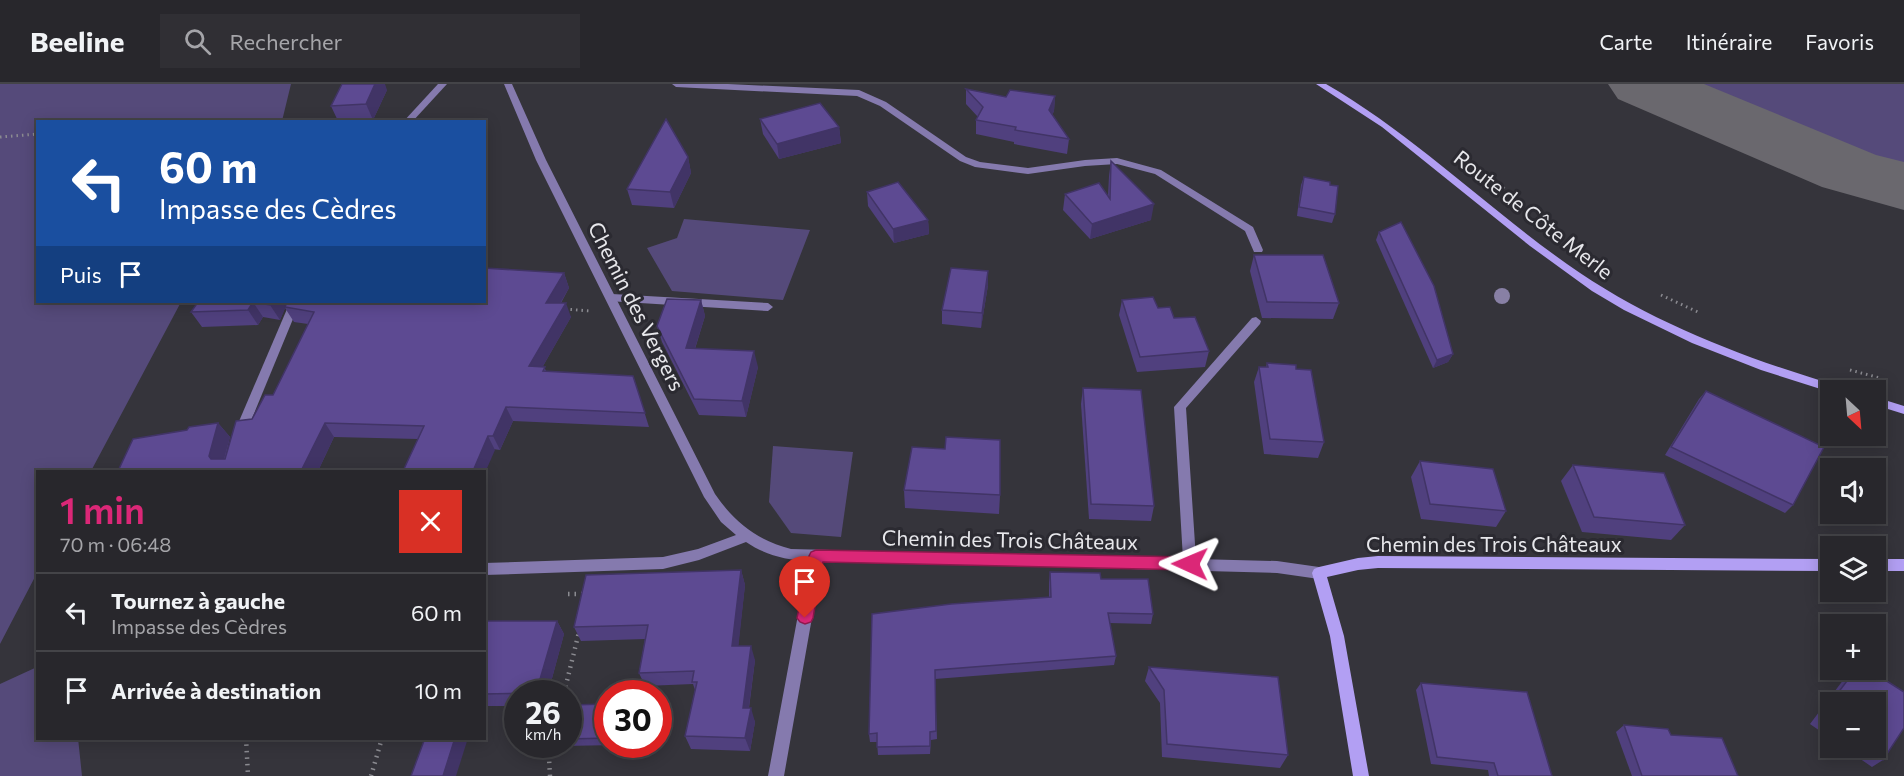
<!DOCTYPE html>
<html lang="fr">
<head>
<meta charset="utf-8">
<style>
	body { margin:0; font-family:Commissioner,sans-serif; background:#302f34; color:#f1f3f6; height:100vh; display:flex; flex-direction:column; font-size:22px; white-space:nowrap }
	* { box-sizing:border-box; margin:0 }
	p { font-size:20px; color:#a5a5a9 }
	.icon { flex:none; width:33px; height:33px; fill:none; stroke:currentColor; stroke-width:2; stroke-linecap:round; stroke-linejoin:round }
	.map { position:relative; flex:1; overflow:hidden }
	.side { position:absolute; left:36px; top:386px; width:450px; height:270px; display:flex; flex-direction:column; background:#28272c; border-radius:0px; box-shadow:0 3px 15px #0003,0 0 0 2px #444448 }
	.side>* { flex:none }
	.guide { position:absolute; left:36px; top:36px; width:450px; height:183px; border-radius:0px; box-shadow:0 3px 15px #0003,0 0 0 2px #444448; background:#1a4fa0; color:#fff; overflow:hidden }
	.needle { width:39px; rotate:154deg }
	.tools { position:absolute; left:1820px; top:296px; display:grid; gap:12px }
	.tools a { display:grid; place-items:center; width:66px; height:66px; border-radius:0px; background:#28272c; box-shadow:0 3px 15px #0003,0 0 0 2px #444448; font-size:30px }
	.speed { position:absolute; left:504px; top:596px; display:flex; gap:12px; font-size:30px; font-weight:700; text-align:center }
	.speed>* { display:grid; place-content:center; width:78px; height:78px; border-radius:50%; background:#28272c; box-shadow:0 3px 15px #0003,0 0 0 2px #444448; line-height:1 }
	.speed small { font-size:15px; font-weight:400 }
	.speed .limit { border:9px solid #d22; background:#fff; color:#111 }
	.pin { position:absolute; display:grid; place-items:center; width:51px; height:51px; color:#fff; margin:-62px -26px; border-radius:50% 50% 50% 0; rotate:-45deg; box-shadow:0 0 6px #0007 }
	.pin .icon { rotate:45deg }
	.me { position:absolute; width:66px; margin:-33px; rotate:271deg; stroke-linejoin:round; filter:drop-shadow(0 0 4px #0008) }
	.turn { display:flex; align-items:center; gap:21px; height:126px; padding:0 24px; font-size:27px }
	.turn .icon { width:78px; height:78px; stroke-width:2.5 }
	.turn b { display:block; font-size:42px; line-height:51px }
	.then { display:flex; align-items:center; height:57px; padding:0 24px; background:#0003; gap:12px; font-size:22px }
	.round { display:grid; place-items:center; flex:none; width:63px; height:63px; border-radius:0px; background:#302f34 }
	.overview { display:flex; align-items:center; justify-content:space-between; height:102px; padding:0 24px }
	h1 { font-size:36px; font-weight:600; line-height:45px; color:#db2777 }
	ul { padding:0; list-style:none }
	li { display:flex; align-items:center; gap:18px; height:78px; padding:0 24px; border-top:2px solid #444448 }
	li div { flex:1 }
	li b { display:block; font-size:22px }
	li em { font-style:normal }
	header { display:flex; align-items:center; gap:36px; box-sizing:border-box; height:84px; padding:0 30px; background:#28272c; border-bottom:2px solid #444448 }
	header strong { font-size:28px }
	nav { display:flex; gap:33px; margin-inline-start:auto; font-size:21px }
	.search { width:420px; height:54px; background:#302f34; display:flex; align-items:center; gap:15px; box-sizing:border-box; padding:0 21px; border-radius:0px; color:#a5a5a9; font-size:22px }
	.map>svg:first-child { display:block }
	.green { fill:#554a7a }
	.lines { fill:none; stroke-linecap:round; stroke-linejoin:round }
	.taxiway { fill:#6a686e; fill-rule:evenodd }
	.path-far1 { stroke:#8b8b91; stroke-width:3; stroke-dasharray:1.5 4; stroke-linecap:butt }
	.path { stroke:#8b8b91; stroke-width:4.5; stroke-dasharray:1.5 5; stroke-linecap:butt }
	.lane { fill:#857aae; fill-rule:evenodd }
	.street { fill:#857aae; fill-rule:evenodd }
	.secondary { fill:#b29ff3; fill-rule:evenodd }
	.tree { fill:#8880a5 }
	.wall { fill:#50407e }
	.shaded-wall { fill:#413466 }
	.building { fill:#5d4a92; stroke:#413466; stroke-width:1.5 }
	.route { fill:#db2777; stroke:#8e194d; stroke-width:1.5 }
	.labels { text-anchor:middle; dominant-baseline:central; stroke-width:6; stroke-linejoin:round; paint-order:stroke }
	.street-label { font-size:21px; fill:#e7e7eb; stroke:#2b2a31 }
</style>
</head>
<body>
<header>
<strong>Beeline</strong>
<div class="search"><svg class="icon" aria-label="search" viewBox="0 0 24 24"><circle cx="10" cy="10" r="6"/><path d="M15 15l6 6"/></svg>Rechercher</div>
<nav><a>Carte</a><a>Itinéraire</a><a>Favoris</a></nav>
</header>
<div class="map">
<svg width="1904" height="692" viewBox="0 0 1904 692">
	<rect width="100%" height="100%" fill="#35343b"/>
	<!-- green -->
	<g class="green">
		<path d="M0 0H291L282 37 38 38V218H181L91 387H38L37 489 0 560Z"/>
		<path d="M1679 0H1904V84C1826 66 1753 31 1679 0Z"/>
		<path d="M684 135 810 146 783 216 672 207 647 164 677 154Z"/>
		<path d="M773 362 853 368 841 453 791 449 769 418Z"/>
		<path d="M37 583 38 654H78L82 692H0V600Z"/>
	</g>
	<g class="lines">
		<!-- taxiway -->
		<path class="taxiway" d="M1608 0H1704L1876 71 1904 78V126L1822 103 1618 15Z"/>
		<!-- path-far1 -->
		<g class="path-far1">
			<path d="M0 53 38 50"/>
			<path d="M1486 90 1520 117"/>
			<path d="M1661 211 1700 229"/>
			<path d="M565 225 590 227"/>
			<path d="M1850 286 1880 294"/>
		</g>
		<!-- path -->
		<g class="path">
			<path d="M568 510H584"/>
			<path d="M564 609 579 548"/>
			<path d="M246 654 248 692"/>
			<path d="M371 692 382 654"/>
			<path d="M550 692 549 674 552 660"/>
		</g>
		<!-- lane -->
		<path class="lane" d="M612 210 768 219 773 223 768 227 608 217 607 214 608 211Z"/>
		<!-- street -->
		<g class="street">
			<path d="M438 0H447L412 38H403Z"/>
			<path d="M504 0H512L546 76 715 410C734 438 758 457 791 465L1183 475 1174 323 1252 234 1256 233 1261 237 1260 240 1186 324 1196 475 1277 477 1319 483 1324 485 1326 489 1324 493 1319 495 1277 489 822 477 784 692H768L808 477C786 476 765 471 746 458L699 476 663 485 484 491V479L663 473 698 465 736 451 721 438 704 413 536 76Z"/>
			<path d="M672 0H728L859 6 886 18 966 73 980 78 1028 84 1085 76 1117 74 1161 86 1253 143 1263 166 1262 168H1254L1245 147 1155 90 1117 80 1085 82 1028 90 975 83 960 77 880 22 857 12 676 3Z"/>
			<path d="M290 218H300L246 349 244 352H236L234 349Z"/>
		</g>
		<!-- secondary -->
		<g class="secondary">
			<path d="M1316 0H1326C1414 51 1485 122 1567 180 1650 239 1745 274 1841 303L1843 306H1830V308L1761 286 1692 259 1624 226 1592 207 1530 162 1382 43Z"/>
			<path d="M1875 313 1904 322V330L1875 321Z"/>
			<path d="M1378 472 1830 475V487L1378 484 1358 486 1327 493 1344 552 1369 692H1353L1330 552 1312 489 1314 485 1319 483 1358 474Z"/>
			<rect x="1875" y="475" width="29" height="12"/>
		</g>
	</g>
	<!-- trees -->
	<circle class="tree" cx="1502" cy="212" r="8"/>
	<!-- wall -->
	<g class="wall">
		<path d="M966 5 1006 13 1055 12 1054 27 1052 31 1069 55 1067 70 1014 60V58L976 50V36L978 33 966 20Z"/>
		<path d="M387 6 373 36 338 37 331 22Z"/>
		<path d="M760 35 839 43 841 59 779 75 763 50Z"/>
		<path d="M688 73 691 89 674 124 632 121 627 105Z"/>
		<path d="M1111 77 1151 136 1090 155 1063 126 1065 110 1108 113 1109 92Z"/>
		<path d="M1304 93 1335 130 1332 139 1297 132 1301 101Z"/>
		<path d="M867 108 928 136 929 150 894 159 868 122Z"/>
		<path d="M1379 148 1453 270 1448 278 1433 284 1376 156Z"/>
		<path d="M1254 171 1339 219 1333 235 1262 234 1250 187Z"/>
		<path d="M564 189 569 204 561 219 571 233 543 282 547 288 633 292 649 343 513 337 500 366 418 355 334 353 318 387H118L187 346 218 339 230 353 225 375 252 335 273 311 308 240 294 238 285 224 280 236 263 233 258 241 202 243 191 228 196 221H194L191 218H484Z"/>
		<path d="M988 201 981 244 942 240V226Z"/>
		<path d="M701 216 705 232 695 265 758 283 746 333 699 331 662 258 657 242Z"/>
		<path d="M1122 216 1174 234 1209 267 1205 283 1137 288 1119 231Z"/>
		<path d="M1267 279 1296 285 1324 358 1318 374 1264 370 1254 298 1259 283H1266Z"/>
		<path d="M1083 304 1154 422 1151 437 1089 435 1081 320Z"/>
		<path d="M1706 307 1793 421 1785 429 1665 371 1699 315Z"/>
		<path d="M1420 377 1506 427 1496 443 1421 435 1411 393Z"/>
		<path d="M1573 381 1685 441 1671 456 1582 448 1561 397Z"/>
		<path d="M904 406 1000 411 999 430 905 424Z"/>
		<path d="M741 486 745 501 738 562 755 576 749 624 755 638 750 667 691 665 685 652 695 606 693 600 645 602 639 589 645 555 581 557 574 543Z"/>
		<path d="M1050 488 1101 495 1153 530 1151 540 1109 539 1116 572 1114 581 935 595 937 655 931 656 930 670 878 671 877 658H870L869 650 872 530 1049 513V498Z"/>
		<path d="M484 537H557L564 550 548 609H518V622H484Z"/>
		<path d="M1149 583 1288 671 1280 684 1162 673 1160 619 1145 597Z"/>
		<path d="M1853 585H1868L1904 608V644L1883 676 1872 683 1843 663H1875V618H1830V654L1810 640 1850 587Z"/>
		<path d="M1421 599 1552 692H1489L1488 686 1431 680 1416 606Z"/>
		<path d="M608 620V660L619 661 562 662 561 660H568V621Z"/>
		<path d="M1624 641 1671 651 1738 692H1632L1616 648Z"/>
	</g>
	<!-- shaded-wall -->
	<g class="shaded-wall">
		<path d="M375 0H385L387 6 373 36 366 20Z"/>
		<path d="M1055 12 1054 27 1048 41 1049 26Z"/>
		<path d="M839 43 841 59 779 75 777 60Z"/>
		<path d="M688 73 691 89 674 124 670 108Z"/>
		<path d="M1154 120 1151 136 1090 155 1092 140Z"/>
		<path d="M928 136 929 150 894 159 893 145Z"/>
		<path d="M988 187V201L981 244 982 229Z"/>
		<path d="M564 189 569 204 552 233 546 219Z"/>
		<path d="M701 216 705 232 690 280 686 264Z"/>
		<path d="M253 218 263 233 258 241 248 226Z"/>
		<path d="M272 218H288L280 236 270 221Z"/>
		<path d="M566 219 571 233 535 296 529 282Z"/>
		<path d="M754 267 758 283 746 333 742 317Z"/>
		<path d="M1453 270 1448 278 1433 284 1437 276Z"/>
		<path d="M506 323 513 337 500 366 493 352Z"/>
		<path d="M218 339 230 353 221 386 209 372Z"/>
		<path d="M325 339 334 353 318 387H301Z"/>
		<path d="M488 352 495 366 484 391V387H473Z"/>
		<path d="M741 486 745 501 737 576 732 562Z"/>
		<path d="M557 537 564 550 548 609H536Z"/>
		<path d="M751 562 755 576 747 637 743 624Z"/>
		<path d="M751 624 755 638 750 667 745 654Z"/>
		<path d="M455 654H468L456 692H443Z"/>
	</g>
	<!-- building -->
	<g class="building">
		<path d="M342 0H375L366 20 331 22Z"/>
		<path d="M966 5 1006 13 1010 6 1055 12 1049 26 1069 55 1015 46 1016 43 976 36 983 23Z"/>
		<path d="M820 19 839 43 777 60 760 35Z"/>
		<path d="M666 35 688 73 670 108 627 105Z"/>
		<path d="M1111 77 1154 120 1092 140 1065 110 1099 99 1110 115Z"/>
		<path d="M1304 93 1330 98V101L1338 102 1335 130 1299 123Z"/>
		<path d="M898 98 928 136 893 145 867 108Z"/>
		<path d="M1401 138 1434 202 1453 270 1437 276 1379 148Z"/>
		<path d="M1254 171H1323L1339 219 1267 218Z"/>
		<path d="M484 184 564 189 546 219H566L529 282 545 283 543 287 633 292 645 329 506 323 493 352H488L473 387H403L424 342 325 339 301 387H118L133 355 187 346 189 343 218 339 209 372 211 375H225L236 337 252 335 265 311H273L314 228 285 223 287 218H484Z"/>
		<path d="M951 184 988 187 982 229 942 226Z"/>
		<path d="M1153 213 1158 224 1170 223 1174 234 1195 233 1209 267 1140 273 1122 216Z"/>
		<path d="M667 215 701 216 686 264 754 267 742 317 694 315 657 242Z"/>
		<path d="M198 218H272L270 221 253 218 248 226 191 228Z"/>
		<path d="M1267 279 1296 281V285L1311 286 1324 358 1270 355 1259 283H1268Z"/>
		<path d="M1083 304 1141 306 1154 422 1091 420Z"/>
		<path d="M1706 307 1824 363 1793 421 1671 363Z"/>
		<path d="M946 353 1000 356V411L904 406 912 363 945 365Z"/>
		<path d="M1420 377 1493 385 1506 427 1430 420Z"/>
		<path d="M1573 381 1664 389 1685 441 1594 433Z"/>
		<path d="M741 486 732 562H751L743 624H751L745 654 685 652 697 598H692L694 587 639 589 648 541 574 543 586 491Z"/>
		<path d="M1050 488 1100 489 1101 495H1148L1153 530 1108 529 1116 572 935 586 936 647 930 648V662L877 663V649L869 650 872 530 951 520 1051 513Z"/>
		<path d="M484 537H557L536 609 484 610Z"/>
		<path d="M1149 583 1278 593 1288 671 1167 660 1164 606Z"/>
		<path d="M1856 585H1868L1904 608V644L1883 676 1863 663H1875V618H1831Z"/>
		<path d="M1421 599 1527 608 1552 692H1498L1494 679 1437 673Z"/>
		<path d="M1830 619V640L1820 633Z"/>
		<path d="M608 620V654L568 655V621Z"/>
		<path d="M1624 641 1668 645 1671 651 1722 654 1738 692H1642Z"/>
		<path d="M425 654H455L443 692H411Z"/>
	</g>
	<!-- route -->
	<path class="route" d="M816 466 1190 473 1195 475 1197 480 1195 484 1190 486 823 478 813 534 811 538 805 540 800 538 797 534 809 472 811 468Z"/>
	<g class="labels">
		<!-- street labels -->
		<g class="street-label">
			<text transform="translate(1534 130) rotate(38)">Route de Côte Merle</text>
			<text transform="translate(637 222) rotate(63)">Chemin des Vergers</text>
			<text transform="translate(1010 455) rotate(1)">Chemin des Trois Châteaux</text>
			<text x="1494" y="459">Chemin des Trois Châteaux</text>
		</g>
	</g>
</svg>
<div class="tools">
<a><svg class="needle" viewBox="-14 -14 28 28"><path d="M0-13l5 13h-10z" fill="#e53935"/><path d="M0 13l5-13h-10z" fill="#a5a5a9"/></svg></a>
<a><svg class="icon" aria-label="sound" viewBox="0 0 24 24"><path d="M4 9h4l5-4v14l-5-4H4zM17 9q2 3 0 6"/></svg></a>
<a><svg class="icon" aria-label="layers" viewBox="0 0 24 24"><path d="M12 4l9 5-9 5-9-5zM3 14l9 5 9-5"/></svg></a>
<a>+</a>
<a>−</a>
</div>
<div class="speed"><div>26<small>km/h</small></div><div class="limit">30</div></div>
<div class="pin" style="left:805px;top:534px;background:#d93025"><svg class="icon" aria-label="arrive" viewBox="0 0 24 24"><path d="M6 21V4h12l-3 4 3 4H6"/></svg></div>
<svg class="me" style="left:1190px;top:480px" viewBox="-20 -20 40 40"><path d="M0-17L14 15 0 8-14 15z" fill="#db2777" stroke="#fff" stroke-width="4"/></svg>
<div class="guide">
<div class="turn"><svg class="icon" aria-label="left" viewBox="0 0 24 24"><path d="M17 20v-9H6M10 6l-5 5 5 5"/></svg><div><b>60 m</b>Impasse des Cèdres</div></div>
<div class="then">Puis<svg class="icon" aria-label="arrive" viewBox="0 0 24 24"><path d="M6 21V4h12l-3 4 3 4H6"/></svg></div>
</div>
<section class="side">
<div class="overview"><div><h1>1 min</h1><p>70 m · 06:48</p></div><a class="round" style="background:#d93025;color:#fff"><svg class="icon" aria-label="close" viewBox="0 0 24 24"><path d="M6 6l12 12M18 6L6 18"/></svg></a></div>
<ul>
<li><svg class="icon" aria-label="left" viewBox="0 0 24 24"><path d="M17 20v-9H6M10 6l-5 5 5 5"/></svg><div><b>Tournez à gauche</b><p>Impasse des Cèdres</p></div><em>60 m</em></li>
<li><svg class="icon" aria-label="arrive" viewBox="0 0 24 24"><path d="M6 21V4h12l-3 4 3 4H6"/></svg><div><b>Arrivée à destination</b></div><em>10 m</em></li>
</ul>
</section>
</div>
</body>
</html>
